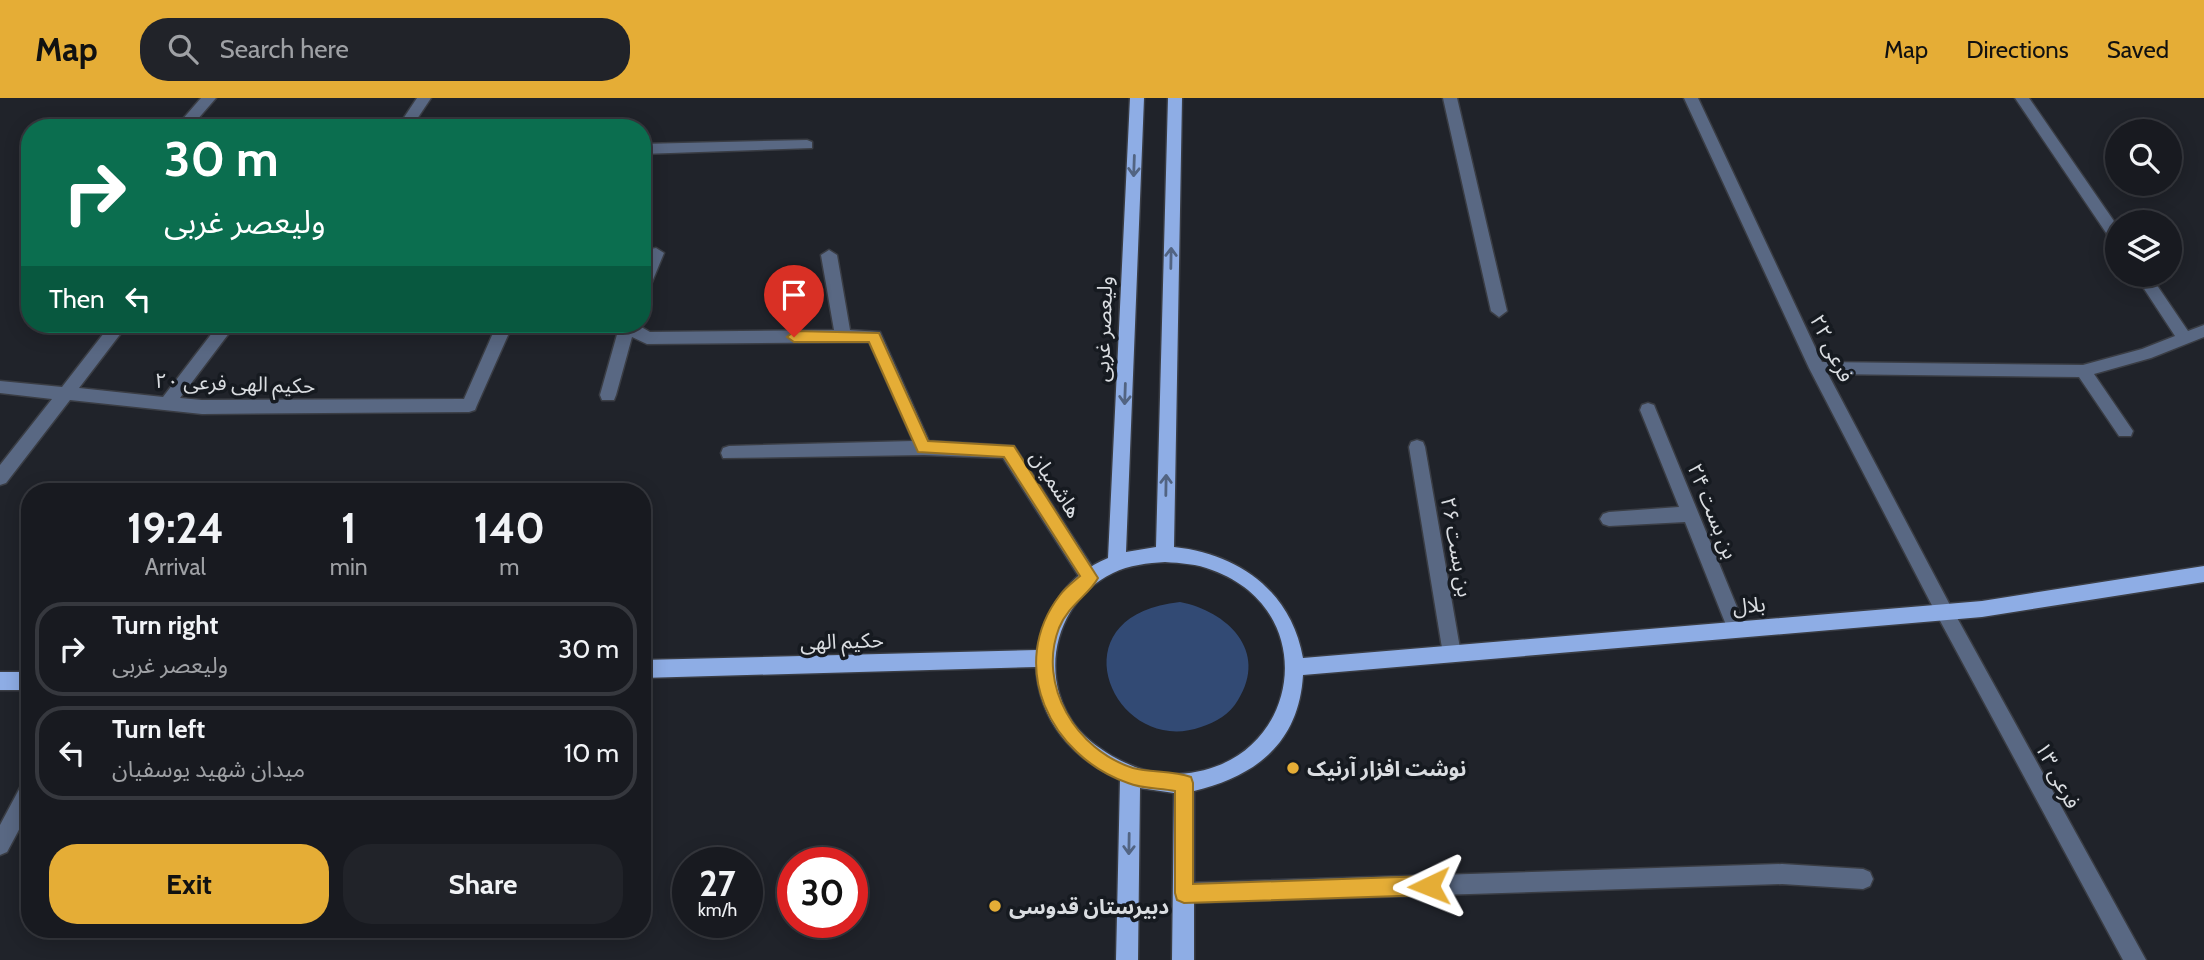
<!DOCTYPE html>
<html lang="en">
<head>
<meta charset="utf-8">
<style>
	body { margin:0; font-family:Cabin,"Noto Sans Arabic",sans-serif; background:#212329; color:#f1f3f6; height:100vh; display:flex; flex-direction:column; font-size:26px; white-space:nowrap }
	* { box-sizing:border-box; margin:0 }
	p { font-size:23px; color:#9fa1a5 }
	.icon { flex:none; width:38px; height:38px; fill:none; stroke:currentColor; stroke-width:2; stroke-linecap:round; stroke-linejoin:round }
	.map { position:relative; flex:1; overflow:hidden }
	.sheet { position:absolute; left:21px; top:385px; width:630px; height:455px; display:flex; flex-direction:column; background:#181a20; border-radius:28px; box-shadow:0 4px 18px #0003,0 0 0 2px #36383e }
	.sheet>* { flex:none }
	.banner { position:absolute; left:21px; top:21px; width:630px; height:214px; border-radius:28px; box-shadow:0 4px 18px #0003,0 0 0 2px #36383e; background:#0b6e4f; color:#fff; overflow:hidden }
	.fabs { position:absolute; left:2105px; top:21px; display:grid; gap:14px }
	.fabs a { display:grid; place-items:center; width:77px; height:77px; border-radius:50%; background:#181a20; box-shadow:0 4px 18px #0003,0 0 0 2px #36383e; font-size:35px }
	.speed { position:absolute; left:672px; top:749px; display:flex; gap:14px; font-size:35px; font-weight:700; text-align:center }
	.speed>* { display:grid; place-content:center; width:91px; height:91px; border-radius:50%; background:#181a20; box-shadow:0 4px 18px #0003,0 0 0 2px #36383e; line-height:1 }
	.speed small { font-size:18px; font-weight:400 }
	.speed .limit { border:10px solid #d22; background:#fff; color:#111 }
	.pin { position:absolute; display:grid; place-items:center; width:60px; height:60px; color:#fff; margin:-72px -30px; border-radius:50% 50% 50% 0; rotate:-45deg; box-shadow:0 0 7px #0007 }
	.pin .icon { rotate:45deg }
	.me { position:absolute; width:77px; margin:-38px; rotate:268deg; stroke-linejoin:round; filter:drop-shadow(0 0 5px #0008) }
	.turn { display:flex; align-items:center; gap:24px; height:147px; padding:0 28px; font-size:32px }
	.turn .icon { width:91px; height:91px; stroke-width:2.5 }
	.turn b { display:block; font-size:49px; line-height:60px }
	.then { display:flex; align-items:center; height:66px; padding:0 28px; background:#0003; gap:14px; font-size:26px }
	.eta { display:flex; justify-content:space-evenly; align-items:center; height:119px; text-align:center }
	.eta b { font-size:42px; font-weight:800; line-height:49px }
	.primary-button { display:flex; gap:14px; margin-top:auto; padding:14px 28px }
	.primary-button a { flex:1; height:80px; border-radius:28px; background:#e5ad36; color:#111; font-size:28px; font-weight:800; line-height:80px; text-align:center }
	.primary-button a+a { background:#212329; color:#f1f3f6 }
	ul { padding:0; list-style:none }
	li { display:flex; align-items:center; gap:21px; height:94px; margin:0 14px 10px; padding:0 14px; border:4px solid #36383e; border-radius:28px }
	li div { flex:1 }
	li b { display:block; font-size:26px }
	li em { font-style:normal }
	header { display:flex; align-items:center; gap:42px; box-sizing:border-box; height:98px; padding:0 35px; background:#e5ad36; color:#111 }
	header strong { font-size:33px }
	nav { display:flex; gap:38px; margin-inline-start:auto; font-size:24px }
	.search { width:490px; height:63px; background:#212329; display:flex; align-items:center; gap:18px; box-sizing:border-box; padding:0 24px; border-radius:28px; color:#9fa1a5; font-size:26px }
	.map>svg:first-child { display:block }
	.green { fill:#324a74 }
	.lines { fill:none; stroke-linecap:round; stroke-linejoin:round }
	.minor-casing { stroke:#3a3d44; stroke-width:3 }
	.major-casing { stroke:#3a3d44; stroke-width:3 }
	.minor { fill:#596883; fill-rule:evenodd }
	.major { fill:#8eade5; fill-rule:evenodd }
	.oneway { stroke:#526482 }
	.route { fill:#e5ad36; stroke:#957023; stroke-width:2 }
	.poi-dot { fill:#e5ad36; stroke:#161a20; stroke-width:2.5 }
	.labels { text-anchor:middle; dominant-baseline:central; stroke-width:7; stroke-linejoin:round; paint-order:stroke }
	.street-label { font-size:21px; fill:#dadde1; stroke:#161a20 }
	.poi-label { font-size:21px; font-weight:bold; fill:#dadde1; stroke:#161a20; text-anchor:start }
</style>
</head>
<body>
<header>
<strong>Map</strong>
<div class="search"><svg class="icon" aria-label="search" viewBox="0 0 24 24"><circle cx="10" cy="10" r="6"/><path d="M15 15l6 6"/></svg>Search here</div>
<nav><a>Map</a><a>Directions</a><a>Saved</a></nav>
</header>
<div class="map">
<svg width="2204" height="862" viewBox="0 0 2204 862">
	<rect width="100%" height="100%" fill="#20232a"/>
	<!-- green -->
	<path class="green" d="M1180 504C1227 513 1269 553 1238 602 1230 616 1216 624 1201 629 1114 660 1051 517 1180 504Z"/>
	<g class="lines">
		<defs>
			<g id="minor">
				<path d="M201 0H216L190 30H175Z"/>
				<path d="M417 0H431L411 30H397Z"/>
				<path d="M1443 0H1457L1507 213 1499 219 1491 213Z"/>
				<path d="M1684 0H1698L1822 264 2083 267 2142 251 2175 238 2135 177H2150L2188 233 2204 227V239L2151 260 2094 276 2133 333 2131 338H2119L2079 279 1828 276 1950 507 2146 862H2123L1938 519 1809 270Z"/>
				<path d="M2015 0H2029L2118 129V146L2113 145Z"/>
				<path d="M807 42 812 44V50L642 56V46Z"/>
				<path d="M656 150 664 155 650 189 642 195V170L651 151Z"/>
				<path d="M829 152 837 157 850 232 880 234 929 343 1014 348 1095 473 1098 479 1095 485 1089 487 1083 485 1003 360 924 357 723 360 721 355 723 350 729 348 913 343 869 244 647 246 632 239 616 297 614 302H602L600 297 618 233 585 230 583 226H636L650 234 834 232 821 157Z"/>
				<path d="M111 226H128L79 290 163 299 219 226H236L180 300 202 302 464 301 497 226H513L477 307 475 312 469 314 202 316 70 302 6 385 0 387V367L52 301 0 295V283L62 289Z"/>
				<path d="M1648 305 1654 307 1656 312 1746 531 1744 537 1737 539 1730 537 1685 424 1609 428 1603 426 1600 421 1603 416 1609 414 1679 409 1640 312 1642 307Z"/>
				<path d="M1417 342 1423 344 1425 349 1461 556 1459 562 1452 564 1445 562 1443 556 1409 349 1411 344Z"/>
				<path d="M30 682V711L7 754 0 757V727L23 684Z"/>
				<path d="M1782 766 1863 771 1870 774 1873 781 1870 788 1863 791 1782 786 1184 805 1177 802 1174 795 1177 788 1184 785Z"/>
			</g>
			<g id="major">
				<path d="M1130 0H1144L1126 454 1156 449 1168 0H1182L1174 449C1239 456 1291 493 1303 560L1982 503 2204 468V484L1982 519 1303 577C1299 645 1256 678 1194 693V862H1172L1174 695 1140 690 1138 862H1116L1120 682C1072 660 1039 623 1036 569L642 580V562L1037 552C1045 511 1069 476 1108 460ZM1165 464C1181 465 1197 466 1212 472 1326 513 1300 670 1178 676 1154 678 1132 669 1112 658 1097 649 1082 638 1072 623 1038 573 1058 501 1113 475 1129 467 1148 465 1165 464Z"/>
				<rect x="0" y="574" width="30" height="18"/>
			</g>
		</defs>
		<!-- minor casing -->
		<use href="#minor" class="minor-casing"/>
		<!-- major casing -->
		<use href="#major" class="major-casing"/>
		<!-- minor -->
		<use href="#minor" class="minor"/>
		<!-- major -->
		<use href="#major" class="major"/>
	</g>
	<!-- one-way arrows -->
	<defs><path id="oneway-shaft" d="M-6 0H5M1.5-3L5.5 0L1.5 3" fill="none" stroke-width="1.6" stroke-linecap="round" stroke-linejoin="round" transform="scale(1.75)"/></defs>
	<g class="oneway">
		<use href="#oneway-shaft" transform="translate(1134 68) rotate(92)"/>
		<use href="#oneway-shaft" transform="translate(1171 160) rotate(-89)"/>
		<use href="#oneway-shaft" transform="translate(1125 296) rotate(92)"/>
		<use href="#oneway-shaft" transform="translate(1166 387) rotate(-89)"/>
		<use href="#oneway-shaft" transform="translate(1129 746) rotate(91)"/>
	</g>
	<!-- route -->
	<path class="route" d="M794 233 879 235 928 343 1014 348 1098 480C1089 497 1069 506 1059 530 1037 587 1076 652 1133 670 1151 675 1172 672 1191 679L1193 685V786L1429 778 1435 781 1438 788 1435 794 1429 797 1184 805 1177 802 1175 795V693C1160 690 1142 691 1128 685 1050 658 1006 567 1060 497 1065 490 1073 484 1080 478L1004 359 918 354 869 244H794L787 239Z"/>
	<!-- markers -->
	<g class="poi-dot">
		<circle cx="1293" cy="670" r="7"/>
		<circle cx="995" cy="808" r="7"/>
	</g>
	<g class="labels">
		<!-- street labels -->
		<g class="street-label">
			<text transform="translate(1103 231) rotate(-88)">ولیعصر غربی</text>
			<text transform="translate(1832 250) rotate(64)">فرعی ۲۲</text>
			<text transform="translate(235 285) rotate(2)">حکیم الهی فرعی ۲۰</text>
			<text transform="translate(1056 386) rotate(57)">هاشمیان</text>
			<text transform="translate(1713 413) rotate(68)">بن بست ۲۴</text>
			<text transform="translate(1457 449) rotate(80)">بن بست ۲۶</text>
			<text transform="translate(1749 507) rotate(-5)">بلال</text>
			<text transform="translate(842 543) rotate(-2)">حکیم الهی</text>
			<text transform="translate(2058 677) rotate(62)">فرعی ۱۳</text>
		</g>
		<!-- poi labels -->
		<g class="poi-label">
			<text x="1307" y="670">نوشت افزار آرنیک</text>
			<text x="1009" y="808">دبیرستان قدوسی</text>
		</g>
	</g>
</svg>
<div class="fabs">
<a><svg class="icon" aria-label="search" viewBox="0 0 24 24"><circle cx="10" cy="10" r="6"/><path d="M15 15l6 6"/></svg></a>
<a><svg class="icon" aria-label="layers" viewBox="0 0 24 24"><path d="M12 4l9 5-9 5-9-5zM3 14l9 5 9-5"/></svg></a>
</div>
<div class="speed"><div>27<small>km/h</small></div><div class="limit">30</div></div>
<div class="pin" style="left:794px;top:239px;background:#d93025"><svg class="icon" aria-label="arrive" viewBox="0 0 24 24"><path d="M6 21V4h12l-3 4 3 4H6"/></svg></div>
<svg class="me" style="left:1429px;top:788px" viewBox="-20 -20 40 40"><path d="M0-17L14 15 0 8-14 15z" fill="#e5ad36" stroke="#fff" stroke-width="4"/></svg>
<div class="banner">
<div class="turn"><svg class="icon" aria-label="right" viewBox="0 0 24 24"><path d="M7 20v-9h11M14 6l5 5-5 5"/></svg><div><b>30 m</b>ولیعصر غربی</div></div>
<div class="then">Then<svg class="icon" aria-label="left" viewBox="0 0 24 24"><path d="M17 20v-9H6M10 6l-5 5 5 5"/></svg></div>
</div>
<section class="sheet">
<div class="eta">
<div><b>19:24</b><p>Arrival</p></div>
<div><b>1</b><p>min</p></div>
<div><b>140</b><p>m</p></div>
</div>
<ul>
<li><svg class="icon" aria-label="right" viewBox="0 0 24 24"><path d="M7 20v-9h11M14 6l5 5-5 5"/></svg><div><b>Turn right</b><p>ولیعصر غربی</p></div><em>30 m</em></li>
<li><svg class="icon" aria-label="left" viewBox="0 0 24 24"><path d="M17 20v-9H6M10 6l-5 5 5 5"/></svg><div><b>Turn left</b><p>میدان شهید یوسفیان</p></div><em>10 m</em></li>
</ul>
<div class="primary-button"><a>Exit</a><a>Share</a></div>
</section>
</div>
</body>
</html>
